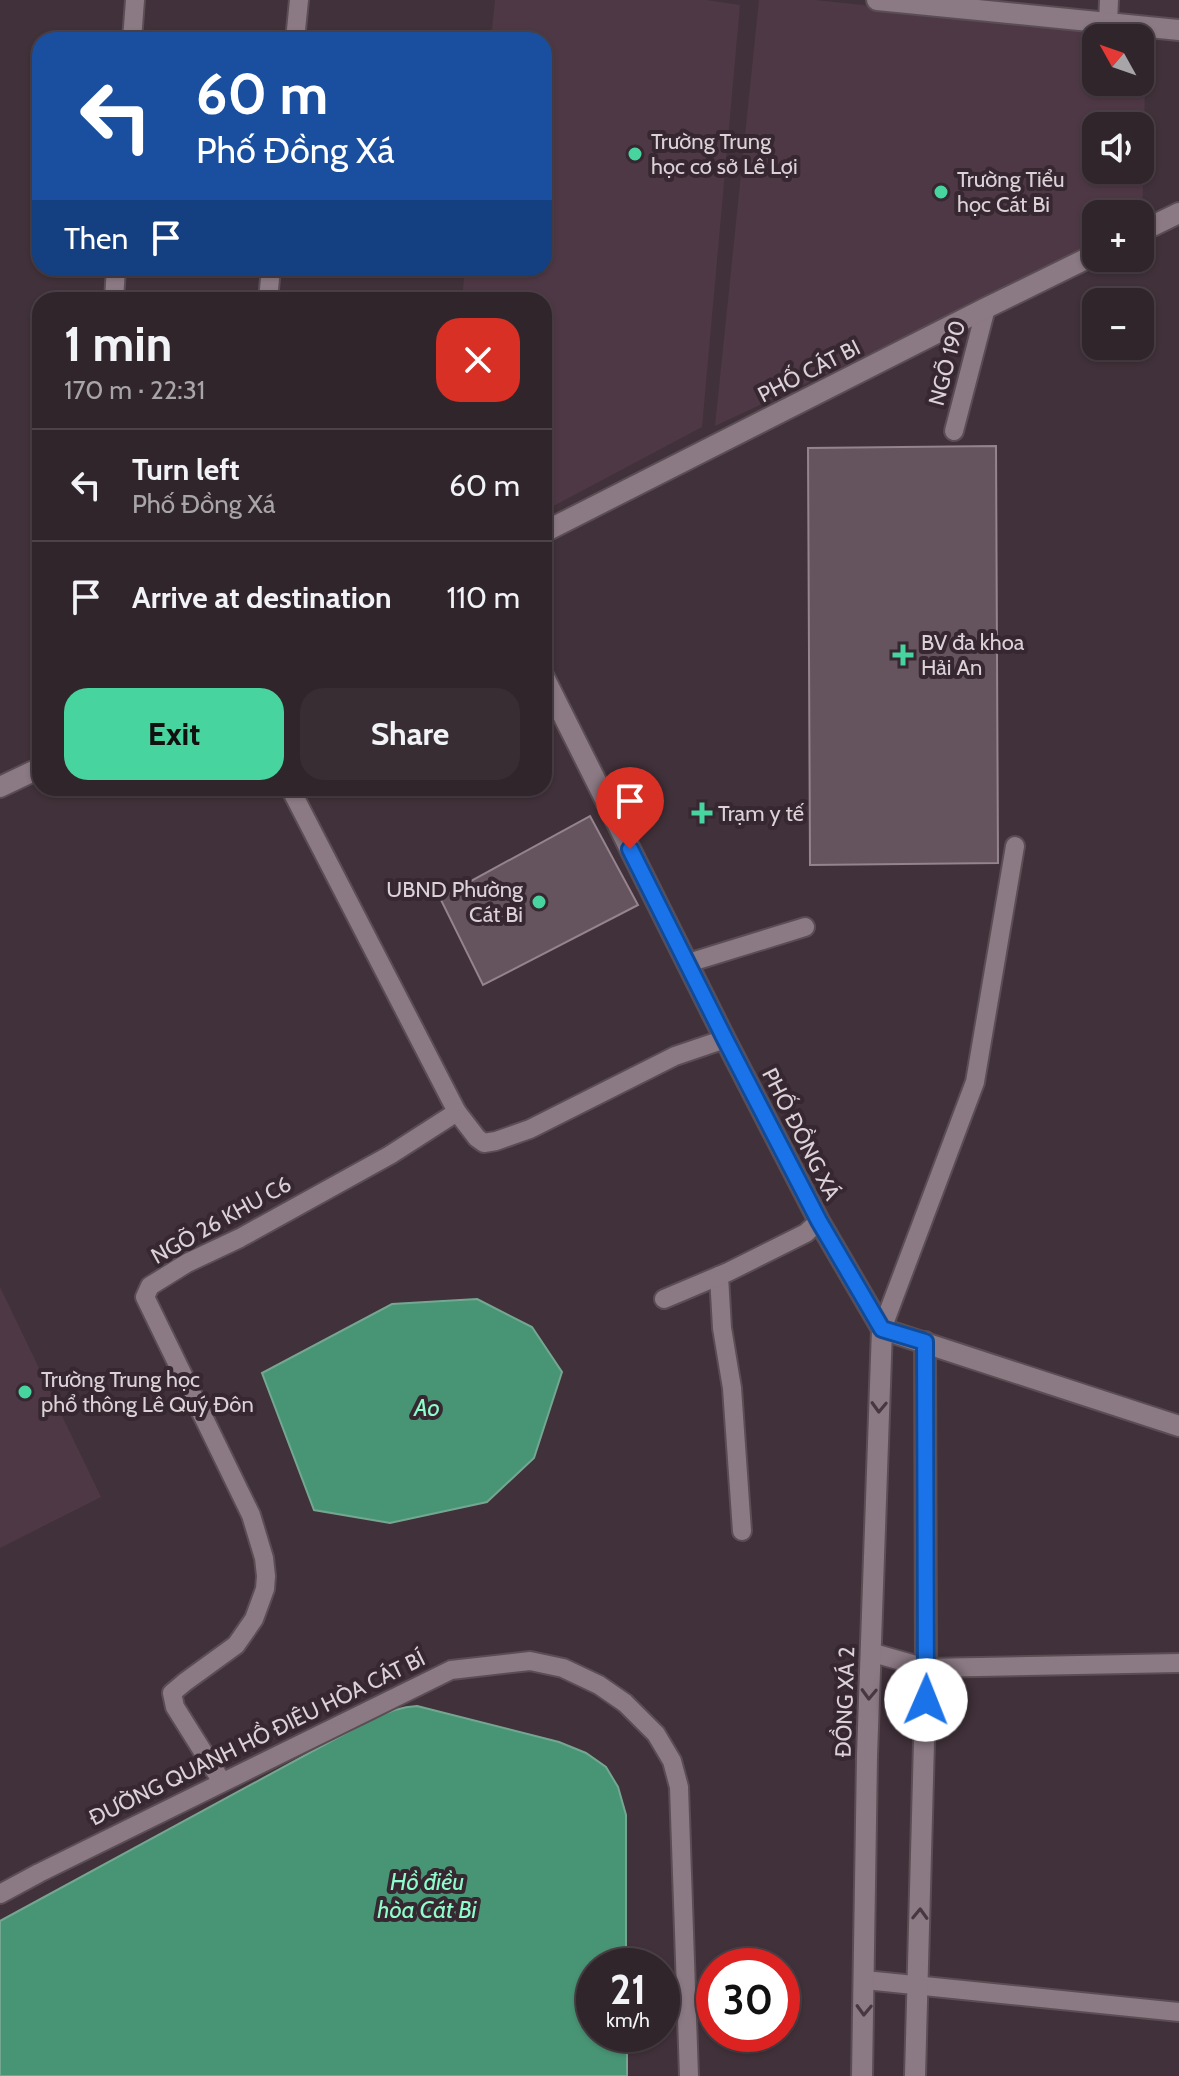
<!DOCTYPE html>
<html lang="en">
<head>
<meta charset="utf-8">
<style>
	body { margin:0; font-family:Cabin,sans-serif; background:#392d34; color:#f1f3f6; height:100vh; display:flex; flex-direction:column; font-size:30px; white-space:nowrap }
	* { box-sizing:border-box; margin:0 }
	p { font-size:26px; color:#a8a5a9 }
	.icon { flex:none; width:44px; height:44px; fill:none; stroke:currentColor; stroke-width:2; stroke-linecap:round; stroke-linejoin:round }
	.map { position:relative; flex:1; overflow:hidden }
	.sheet { position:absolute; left:32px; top:292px; width:520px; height:504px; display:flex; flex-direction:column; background:#31252c; border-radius:24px; box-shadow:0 2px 6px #0004,0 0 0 2px #4c4248 }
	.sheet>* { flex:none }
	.guide { position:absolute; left:32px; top:32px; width:520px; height:244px; border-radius:24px; box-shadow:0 2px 6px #0004,0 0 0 2px #4c4248; background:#1a4fa0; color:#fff; overflow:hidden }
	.needle { width:52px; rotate:310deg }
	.controls { position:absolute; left:1082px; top:24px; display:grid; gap:16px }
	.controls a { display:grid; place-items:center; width:72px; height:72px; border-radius:16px; background:#31252c; box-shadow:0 2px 6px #0004,0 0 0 2px #4c4248; font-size:40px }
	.speed { position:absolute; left:576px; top:1948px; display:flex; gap:16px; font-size:40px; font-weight:700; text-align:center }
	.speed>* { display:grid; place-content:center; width:104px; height:104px; border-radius:50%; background:#31252c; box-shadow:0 2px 6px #0004,0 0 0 2px #4c4248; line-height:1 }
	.speed small { font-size:20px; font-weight:400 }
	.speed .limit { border:12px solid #d22; background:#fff; color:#111 }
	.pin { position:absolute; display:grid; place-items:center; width:68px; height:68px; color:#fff; margin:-82px -34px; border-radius:50% 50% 50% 0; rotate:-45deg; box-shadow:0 0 8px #0007 }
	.pin .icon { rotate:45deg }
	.me { position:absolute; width:88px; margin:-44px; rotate:1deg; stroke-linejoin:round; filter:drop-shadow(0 0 6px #0008) }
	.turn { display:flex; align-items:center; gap:28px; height:168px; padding:0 32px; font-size:36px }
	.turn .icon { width:104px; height:104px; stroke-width:2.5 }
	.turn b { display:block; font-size:56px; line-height:68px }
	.then { display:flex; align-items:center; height:76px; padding:0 32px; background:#0003; gap:16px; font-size:30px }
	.round { display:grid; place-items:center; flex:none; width:84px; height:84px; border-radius:24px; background:#392d34 }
	.summary { display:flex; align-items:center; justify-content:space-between; height:136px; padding:0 32px }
	h1 { font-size:48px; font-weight:800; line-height:60px }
	.action { display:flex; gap:16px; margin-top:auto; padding:16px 32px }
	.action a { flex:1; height:92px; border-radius:24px; background:#47d49e; color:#111; font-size:32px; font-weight:800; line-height:92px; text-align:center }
	.action a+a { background:#392d34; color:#f1f3f6 }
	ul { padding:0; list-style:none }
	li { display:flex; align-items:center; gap:24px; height:112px; padding:0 32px; border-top:2px solid #4c4248 }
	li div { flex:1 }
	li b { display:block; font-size:30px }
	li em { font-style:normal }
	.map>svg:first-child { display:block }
	.built { fill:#4e3845; fill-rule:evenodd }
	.water { fill:#489575; stroke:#74a792; stroke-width:2 }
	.building { fill:#65545d; stroke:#95838d; stroke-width:2 }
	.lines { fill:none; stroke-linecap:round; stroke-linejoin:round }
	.lane-casing { stroke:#5a4d54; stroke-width:22 }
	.street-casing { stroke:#5a4d54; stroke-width:24 }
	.secondary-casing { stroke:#5a4d54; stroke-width:24 }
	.lane { stroke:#8b7983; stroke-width:18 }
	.street { stroke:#8b7983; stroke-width:20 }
	.secondary { stroke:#8b7983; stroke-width:20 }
	.oneway { stroke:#473741 }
	.route-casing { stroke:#114b97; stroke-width:20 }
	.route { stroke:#1a73e8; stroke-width:14 }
	.poi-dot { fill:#47d49e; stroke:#362730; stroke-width:3 }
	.labels { text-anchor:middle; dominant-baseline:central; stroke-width:8; stroke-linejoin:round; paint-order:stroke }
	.poi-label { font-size:22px; fill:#dcd1d7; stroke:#362730; text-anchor:start }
	.street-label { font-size:22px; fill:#dcd1d7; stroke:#362730 }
	.water-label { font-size:24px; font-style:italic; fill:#8efccb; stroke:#362730 }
</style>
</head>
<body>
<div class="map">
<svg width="1179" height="2076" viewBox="0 0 1179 2076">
	<rect width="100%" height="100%" fill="#41313a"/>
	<!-- built -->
	<g class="built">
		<path d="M495 0H706L740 5 702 427 544 511V300H462L465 268H544V40H491Z"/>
		<path d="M759 0H815L1146 35 1142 227 1140 228V214H1096V248L715 426ZM1096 38H1140V82H1096ZM1096 126H1140V170H1096Z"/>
		<path d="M0 1287 101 1497 0 1548Z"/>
	</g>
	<!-- water -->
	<g class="water">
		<path d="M477 1299 532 1327 562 1372 534 1458 487 1502 390 1523 314 1510 262 1373 392 1304Z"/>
		<path d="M417 1706 559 1742 586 1753 606 1767 618 1787 626 1815V1966H594V2034H627V2076H0V1921L370 1720C386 1712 400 1707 417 1706Z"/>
	</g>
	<!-- building -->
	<g class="building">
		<path d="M996 446 998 863 810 865 808 448Z"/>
		<path d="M590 816 638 905 483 985 440 898Z"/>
	</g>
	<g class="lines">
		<defs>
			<g id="lane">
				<path d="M1108 23 1109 0"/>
				<path d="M132 40 135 0"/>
				<path d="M295 40 299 0"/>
				<path d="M114 300 116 268"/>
				<path d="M268 300 271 268"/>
				<path d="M954 431 986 308"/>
				<path d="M688 963 805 927"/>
				<path d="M457 1112 477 1138 484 1143 496 1141 530 1129 675 1056 725 1039"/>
				<path d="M719 1276 722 1328 732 1388 742 1531"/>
				<path d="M664 1299 728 1272 806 1233 819 1221"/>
				<path d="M882 1329 975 1082 1015 846"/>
				<path d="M870 1652 926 1668 1179 1663"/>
				<path d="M222 1782 175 1707 172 1693 185 1682 236 1645 254 1619 265 1589 266 1576 264 1558 251 1515 145 1297 150 1286 187 1263 240 1238 390 1155 457 1112 290 788"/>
				<path d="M0 1894 39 1873 451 1670 530 1661 563 1668 599 1685 625 1703 656 1734 672 1761 679 1787 689 2076"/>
				<path d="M865 1980 1179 2012"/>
			</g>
			<g id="street">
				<path d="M877 0 1179 30"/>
				<path d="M862 2076 867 1756 882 1329"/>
				<path d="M915 2076 926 1668 925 1342"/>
			</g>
			<g id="secondary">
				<path d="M1140 232 1179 213"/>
				<path d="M544 532 986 308 1096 254"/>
				<path d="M544 677 725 1039 819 1221 882 1329 1179 1426"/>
				<path d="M0 787 40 768"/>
			</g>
		</defs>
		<!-- lane casing -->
		<use href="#lane" class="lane-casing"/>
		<!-- street casing -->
		<use href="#street" class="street-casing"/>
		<!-- secondary casing -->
		<use href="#secondary" class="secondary-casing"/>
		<!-- lane -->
		<use href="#lane" class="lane"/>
		<!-- street -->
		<use href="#street" class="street"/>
		<!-- secondary -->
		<use href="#secondary" class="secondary"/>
	</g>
	<!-- one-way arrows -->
	<defs><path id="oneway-chevron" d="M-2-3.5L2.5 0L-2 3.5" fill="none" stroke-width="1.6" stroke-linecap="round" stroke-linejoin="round" transform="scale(2)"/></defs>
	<g class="oneway">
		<use href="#oneway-chevron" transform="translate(879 1407) rotate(92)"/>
		<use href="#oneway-chevron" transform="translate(869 1694) rotate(92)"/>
		<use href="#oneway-chevron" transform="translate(920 1914) rotate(-88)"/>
		<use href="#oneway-chevron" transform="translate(864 2010) rotate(92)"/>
	</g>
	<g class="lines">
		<defs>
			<path id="route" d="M630 849 725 1039 819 1221 882 1329 925 1342 926 1700"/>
		</defs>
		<!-- route casing -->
		<use href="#route" class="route-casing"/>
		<!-- route -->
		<use href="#route" class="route"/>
	</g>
	<!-- markers -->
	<g class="poi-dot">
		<circle cx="635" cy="154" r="8"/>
		<circle cx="941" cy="192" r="8"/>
		<path d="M899 643h8v8h8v8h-8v8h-8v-8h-8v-8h8z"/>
		<path d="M698 801h8v8h8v8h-8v8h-8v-8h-8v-8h8z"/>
		<circle cx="539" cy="902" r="8"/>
		<circle cx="25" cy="1392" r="8"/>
	</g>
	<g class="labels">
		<!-- poi labels -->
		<g class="poi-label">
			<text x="651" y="141">Trường Trung<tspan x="651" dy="25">học cơ sở Lê Lợi</tspan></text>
			<text x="957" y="179">Trường Tiểu<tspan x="957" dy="25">học Cát Bi</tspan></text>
			<text x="921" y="642">BV đa khoa<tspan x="921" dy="25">Hải An</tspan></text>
			<text x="718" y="813">Trạm y tế</text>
			<text x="523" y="889" text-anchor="end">UBND Phường<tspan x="523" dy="25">Cát Bi</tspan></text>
			<text x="41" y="1379">Trường Trung học<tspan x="41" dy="25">phổ thông Lê Quý Đôn</tspan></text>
		</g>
		<!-- street labels -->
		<g class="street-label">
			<text transform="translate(947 363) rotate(-75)">NGÕ 190</text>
			<text transform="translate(809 371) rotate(-27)">PHỐ CÁT BI</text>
			<text transform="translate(801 1134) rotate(63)">PHỐ ĐỒNG XÁ</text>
			<text transform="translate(221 1220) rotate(-29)">NGÕ 26 KHU C6</text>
			<text transform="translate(845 1702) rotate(-88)">ĐỒNG XÁ 2</text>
			<text transform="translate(257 1738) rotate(-26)">ĐƯỜNG QUANH HỒ ĐIÊU HÒA CÁT BÍ</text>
		</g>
		<!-- water labels -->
		<g class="water-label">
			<text x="427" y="1407">Ao</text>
			<text x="427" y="1881">Hồ điều<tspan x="427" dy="28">hòa Cát Bi</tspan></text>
		</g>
	</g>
</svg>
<div class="controls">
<a><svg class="needle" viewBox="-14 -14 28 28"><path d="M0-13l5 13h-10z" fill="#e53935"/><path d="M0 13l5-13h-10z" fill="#a8a5a9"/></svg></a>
<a><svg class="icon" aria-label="sound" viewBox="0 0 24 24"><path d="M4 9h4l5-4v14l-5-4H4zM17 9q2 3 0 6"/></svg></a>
<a>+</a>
<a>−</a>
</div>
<div class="speed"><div>21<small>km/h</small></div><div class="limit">30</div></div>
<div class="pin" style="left:630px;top:849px;background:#d93025"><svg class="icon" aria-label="arrive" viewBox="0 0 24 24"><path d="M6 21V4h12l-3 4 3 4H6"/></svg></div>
<svg class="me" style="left:926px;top:1700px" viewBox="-20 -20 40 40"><circle r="19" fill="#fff"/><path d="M0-13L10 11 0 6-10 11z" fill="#1a73e8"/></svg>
<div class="guide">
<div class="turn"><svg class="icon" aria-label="left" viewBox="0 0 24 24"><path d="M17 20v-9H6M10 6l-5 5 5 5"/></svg><div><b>60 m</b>Phố Đồng Xá</div></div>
<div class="then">Then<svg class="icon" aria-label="arrive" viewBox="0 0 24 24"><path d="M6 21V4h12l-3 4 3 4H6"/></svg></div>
</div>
<section class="sheet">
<div class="summary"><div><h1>1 min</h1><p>170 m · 22:31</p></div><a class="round" style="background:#d93025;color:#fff"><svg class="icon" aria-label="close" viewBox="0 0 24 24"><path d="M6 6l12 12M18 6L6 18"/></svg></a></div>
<ul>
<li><svg class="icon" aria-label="left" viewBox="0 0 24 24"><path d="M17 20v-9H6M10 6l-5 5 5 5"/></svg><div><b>Turn left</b><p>Phố Đồng Xá</p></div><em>60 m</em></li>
<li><svg class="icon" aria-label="arrive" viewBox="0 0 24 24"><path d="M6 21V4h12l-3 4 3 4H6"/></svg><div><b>Arrive at destination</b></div><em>110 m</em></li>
</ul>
<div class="action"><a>Exit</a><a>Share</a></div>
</section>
</div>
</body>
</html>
